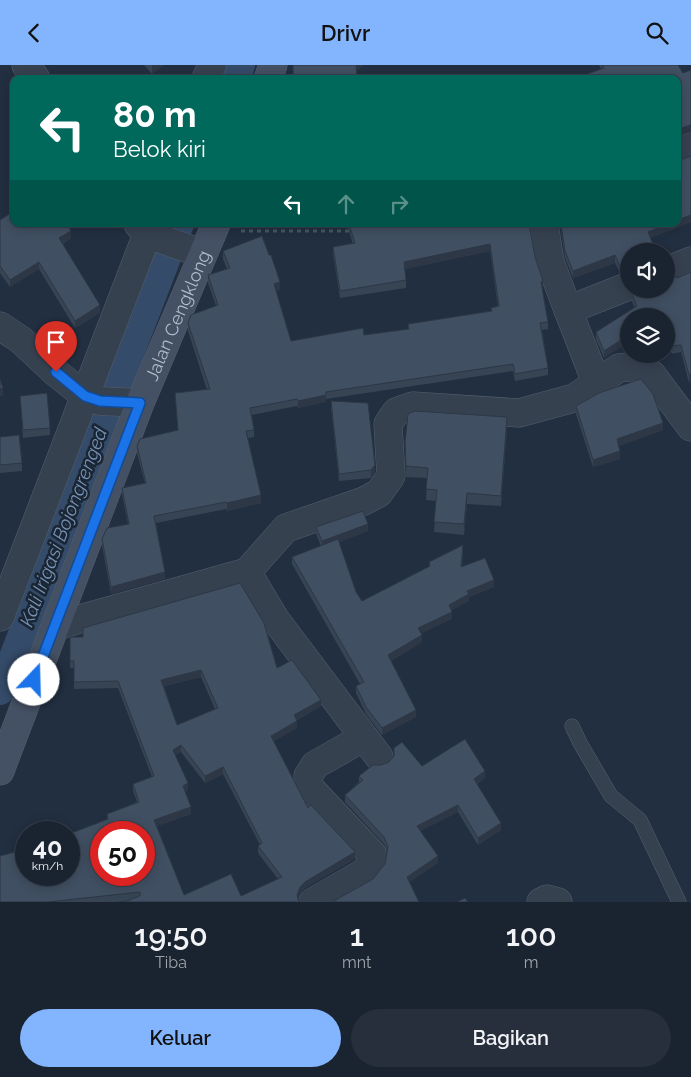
<!DOCTYPE html>
<html lang="id">
<head>
<meta charset="utf-8">
<style>
	body { margin:0; font-family:Raleway,sans-serif; background:#272f3c; color:#f1f3f6; height:100vh; display:flex; flex-direction:column; font-size:19px; white-space:nowrap }
	* { box-sizing:border-box; margin:0 }
	p { font-size:16px; color:#9fa4ab }
	.icon { flex:none; width:28px; height:28px; fill:none; stroke:currentColor; stroke-width:2; stroke-linecap:round; stroke-linejoin:round }
	.map { position:relative; height:837px; overflow:hidden }
	.panel { display:flex; flex-direction:column; background:#1a2330; flex:1 }
	.panel>* { flex:none }
	.top-card { position:absolute; left:10px; top:10px; width:671px; height:152px; border-radius:10px; box-shadow:0 2px 12px #0003,0 0 0 1px #38404c; background:#00695c; color:#fff; overflow:hidden }
	.tools { position:absolute; left:620px; top:178px; display:grid; gap:10px }
	.tools a { display:grid; place-items:center; width:55px; height:55px; border-radius:50%; background:#1a2330; box-shadow:0 2px 12px #0003,0 0 0 1px #38404c; font-size:25px }
	.speed { position:absolute; left:15px; top:756px; display:flex; gap:10px; font-size:25px; font-weight:700; text-align:center }
	.speed>* { display:grid; place-content:center; width:65px; height:65px; border-radius:50%; background:#1a2330; box-shadow:0 2px 12px #0003,0 0 0 1px #38404c; line-height:1 }
	.speed small { font-size:12px; font-weight:400 }
	.speed .limit { border:8px solid #d22; background:#fff; color:#111 }
	.pin { position:absolute; display:grid; place-items:center; width:42px; height:42px; color:#fff; margin:-51px -21px; border-radius:50% 50% 50% 0; rotate:-45deg; box-shadow:0 0 5px #0007 }
	.pin .icon { rotate:45deg }
	.me { position:absolute; width:55px; margin:-28px; rotate:21deg; stroke-linejoin:round; filter:drop-shadow(0 0 4px #0008) }
	.turn { display:flex; align-items:center; gap:18px; height:105px; padding:0 20px; font-size:22px }
	.turn .icon { width:65px; height:65px; stroke-width:2.5 }
	.turn b { display:block; font-size:35px; line-height:42px }
	.lanes { display:flex; align-items:center; height:48px; padding:0 20px; background:#0003; justify-content:center; gap:25px; direction:ltr }
	.lanes .off { opacity:.35 }
	.eta { display:flex; justify-content:space-evenly; align-items:center; height:85px; text-align:center }
	.eta b { font-size:30px; font-weight:600; line-height:35px }
	.primary-button { display:flex; gap:10px; margin-top:auto; padding:10px 20px }
	.primary-button a { flex:1; height:58px; border-radius:30px; background:#83b5ff; color:#111; font-size:20px; font-weight:600; line-height:58px; text-align:center }
	.primary-button a+a { background:#272f3c; color:#f1f3f6 }
	header { display:flex; justify-content:space-between; align-items:center; height:65px; padding:0 20px; background:#83b5ff; color:#111; font-size:22px; font-weight:600 }
	.map>svg:first-child { display:block }
	.lines { fill:none; stroke-linecap:round; stroke-linejoin:round }
	.canal { stroke:#344b69; stroke-width:28 }
	.lane-casing { stroke:#545f6e; stroke-width:15 }
	.street-casing { stroke:#545f6e; stroke-width:29 }
	.secondary-casing { stroke:#545f6e; stroke-width:29 }
	.path { stroke:#425b5e; stroke-width:3; stroke-dasharray:4 4; stroke-linecap:butt }
	.lane { stroke:#364150; stroke-width:14 }
	.street { stroke:#364150; stroke-width:28 }
	.secondary { stroke:#445063; stroke-width:28 }
	.wall { fill:#374454; fill-rule:evenodd }
	.shaded-wall { fill:#2d3745 }
	.building { fill:#404f62; stroke:#2d3745; fill-rule:evenodd }
	.route-casing { stroke:#114b97; stroke-width:12 }
	.route { stroke:#1a73e8; stroke-width:9 }
	.labels { text-anchor:middle; dominant-baseline:central; stroke-width:5; stroke-linejoin:round; paint-order:stroke }
	.street-label { font-size:18px; fill:#b2bccb; stroke:#1b2635 }
	.water-label { font-size:19px; font-style:italic; fill:#7793b5; stroke:#1b2635 }
</style>
</head>
<body>
<header><svg class="icon" aria-label="back" viewBox="0 0 24 24"><path d="M15 5l-7 7 7 7"/></svg>Drivr<svg class="icon" aria-label="search" viewBox="0 0 24 24"><circle cx="10" cy="10" r="6"/><path d="M15 15l6 6"/></svg></header>
<div class="map">
<svg width="691" height="837" viewBox="0 0 691 837">
	<rect width="100%" height="100%" fill="#222f40"/>
	<g class="lines">
		<!-- canal -->
		<g class="canal">
			<path d="M236 14 241 0"/>
			<path d="M0 626 180 159"/>
		</g>
		<defs>
			<path id="lane" d="M572 661 580 678 611 731 640 755 679 837"/>
			<g id="street">
				<path d="M26 0 36 14"/>
				<path d="M206 14 212 0"/>
				<path d="M678 87 691 82"/>
				<path d="M138 159 147 169 203 189"/>
				<path d="M544 159 550 197 568 245 629 221"/>
				<path d="M666 206 691 196"/>
				<path d="M568 245 596 317"/>
				<path d="M0 261 21 275 55 307 85 331 100 336 140 338"/>
				<path d="M247 507 275 554 379 692"/>
				<path d="M0 552 151 159"/>
				<path d="M55 561 247 507 286 463 364 436 379 428 391 411 388 359 396 347 413 341 519 348 574 333 619 303 639 301 652 310 691 362"/>
				<path d="M313 837 365 807 372 797V789L309 722 308 711 315 700 364 672"/>
				<path d="M541 837 547 834 558 837"/>
			</g>
			<g id="secondary">
				<path d="M268 14 273 0"/>
				<path id="s1" d="M0 706 140 338 216 159"/>
			</g>
		</defs>
		<!-- lane casing -->
		<use href="#lane" class="lane-casing"/>
		<!-- street casing -->
		<use href="#street" class="street-casing"/>
		<!-- secondary casing -->
		<use href="#secondary" class="secondary-casing"/>
		<!-- path -->
		<path class="path" d="M241 166H353"/>
		<!-- lane -->
		<use href="#lane" class="lane"/>
		<!-- street -->
		<use href="#street" class="street"/>
		<!-- secondary -->
		<use href="#secondary" class="secondary"/>
	</g>
	<!-- wall -->
	<g class="wall">
		<path d="M144 0H164L152 9Z"/>
		<path d="M599 0H678L691 67 601 4Z"/>
		<path d="M691 91V157L650 173 656 186H629V206L620 208 615 198 573 213 565 193 560 159H678V94H683Z"/>
		<path d="M14 128V159L71 173 63 179 100 248 75 263 39 204 10 222 0 208V155L14 146 9 139V131Z"/>
		<path d="M347 159H529L535 192 543 224H542L548 257V264L542 265 548 303V310L515 316 513 306 326 334V337L298 343 297 341 252 350 254 365V372L248 373 261 438 227 446 226 444 156 458 165 514 111 529 102 481V474L128 459 122 430V423L145 418 137 389V381L178 365 175 328 207 325 188 266V258L216 241 208 218V210L227 204 223 194V186L280 224 276 226 291 276 364 270 408 264V259L491 246V243L498 242 490 186 405 204 406 215V223L340 233 333 189V182L353 179Z"/>
		<path d="M691 207 689 318 681 287 672 289 666 274V251H629L604 293 596 274V267L635 243 632 237V229Z"/>
		<path d="M20 331 50 363V370L23 373Z"/>
		<path d="M331 336 375 407 371 413 339 416 331 343Z"/>
		<path d="M576 341 663 365 619 381 620 394 593 402 576 349Z"/>
		<path d="M507 363 501 441 467 439 464 470 434 467 436 436 426 435 427 413 406 412 405 377Z"/>
		<path d="M0 372 22 398V406L0 408Z"/>
		<path d="M316 462 368 466 339 477 356 527 362 536 429 502V497L463 487 462 502 494 522 469 532V536L451 545 452 554 421 568 422 577 391 596 416 652 382 670 366 649 356 628V621L360 619 292 499V492L321 481 316 469Z"/>
		<path d="M240 518 264 558 277 603 292 595 321 635V641L297 655V663L273 676 308 743 311 740 355 787V794L305 823 300 829 298 834 299 837H124L128 836 114 837H0V791L26 784V810H69V769L107 754V749L137 737 133 726V719L152 712 118 623 74 624V603H70V572H83V563ZM201 612 215 644 177 660 164 621ZM181 687 205 718 223 709 260 780 258 781V788L278 814 241 831 231 809 184 830 157 761 191 749V742L185 727 188 725V718L175 690ZM101 768H144V810H101Z"/>
		<path d="M381 700 422 701 485 713 477 719 501 765 478 780 458 747 420 766 438 798 409 817 373 814 385 799 387 787 384 779 345 737V730L359 717V711Z"/>
	</g>
	<!-- shaded-wall -->
	<g class="shaded-wall">
		<path d="M152 0H164L152 9Z"/>
		<path d="M356 0H364L356 7Z"/>
		<path d="M691 60V67L678 71V64Z"/>
		<path d="M691 150V157L648 174V167L668 159H678V155Z"/>
		<path d="M71 166V173L59 181V173Z"/>
		<path d="M490 179V186L404 204V197Z"/>
		<path d="M615 190V198L573 213V206Z"/>
		<path d="M39 197V204L10 222V215Z"/>
		<path d="M543 216V224L541 225V217Z"/>
		<path d="M280 217V224L274 226V219Z"/>
		<path d="M100 240V248L75 263V256Z"/>
		<path d="M629 270V277L604 293V286Z"/>
		<path d="M691 309V317L689 318V310Z"/>
		<path d="M3 323V331H0V324Z"/>
		<path d="M326 330V337L298 343V336Z"/>
		<path d="M507 352V363L501 441V431Z"/>
		<path d="M663 358V365L617 382V374Z"/>
		<path d="M620 386V394L593 402V395Z"/>
		<path d="M375 400V407L371 413V405Z"/>
		<path d="M467 428V439L464 470V459Z"/>
		<path d="M261 430V438L227 446V438Z"/>
		<path d="M368 459V466L322 483V476Z"/>
		<path d="M165 507V514L111 529V522Z"/>
		<path d="M494 515V522L469 532V536L449 547V540L467 526Z"/>
		<path d="M452 547V554L418 570V563Z"/>
		<path d="M422 570V577L388 597V590Z"/>
		<path d="M201 605V612L161 621V615Z"/>
		<path d="M321 635V641L294 656V650Z"/>
		<path d="M416 645V652L382 670V663Z"/>
		<path d="M297 656V663L271 678V671Z"/>
		<path d="M181 680V687L173 692V685Z"/>
		<path d="M223 702V709L205 718V711Z"/>
		<path d="M485 706V713L474 720V714Z"/>
		<path d="M188 718V725L183 728V721Z"/>
		<path d="M458 740V747L417 768V761Z"/>
		<path d="M191 742V749L154 762V755Z"/>
		<path d="M501 758V765L478 780V773Z"/>
		<path d="M355 787V794L305 823 300 829 297 837V830L300 822 305 817Z"/>
		<path d="M438 791V798L407 819V812Z"/>
	</g>
	<!-- building -->
	<g class="building">
		<path d="M293 0H356L357 14H293Z"/>
		<path d="M602 0H678L683 8 691 5V60L678 64V14H574L604 3Z"/>
		<path d="M691 91V150L678 155V111L680 110 678 104V94H683Z"/>
		<path d="M14 128V139L9 131Z"/>
		<path d="M14 146V159H67L71 166 59 173 100 240 75 256 39 197 10 215 0 201V155Z"/>
		<path d="M349 159H529L535 192 543 216 541 217 548 257 540 258 548 303 515 309 513 299 326 327V330L298 336 297 334 250 343 254 365 246 366 261 430 227 438 226 437 154 451 165 507 111 522 102 474 107 463 129 459 122 423 146 418 137 381 140 374 178 365 175 328 210 324 188 258 191 250 218 240 208 210 230 203 223 186 262 171 269 190H271L280 217 274 219 291 276 363 263 364 270 409 264 408 259 492 246 491 243 499 241 490 179 404 197 406 215 340 226 333 182 355 178Z"/>
		<path d="M561 159H668L648 167 656 186H629V199L620 201 615 190 573 206 565 186Z"/>
		<path d="M691 207V309L689 310 681 280 672 281 666 267V251H629V270L604 286 596 267 637 241 632 229 640 224H666V214L676 212 677 213Z"/>
		<path d="M0 314 3 323 0 324Z"/>
		<path d="M641 314 653 329 663 358 617 374 620 386 593 395 576 341 599 328Z"/>
		<path d="M47 328 50 363 23 365 20 331Z"/>
		<path d="M331 336 368 338 375 400 371 405 339 409Z"/>
		<path d="M415 346 507 352 501 431 467 428 464 459 434 457 437 425 426 424 428 403 406 401 405 377 408 349Z"/>
		<path d="M19 370 22 398 0 400V372Z"/>
		<path d="M363 446 368 459 322 476 316 462Z"/>
		<path d="M338 474 356 527 362 536 430 501 429 497 463 480 461 502 485 493 494 515 467 526 469 529 449 540 452 547 418 563 422 570 388 590 416 645 382 663 366 642 356 621 364 617 292 492Z"/>
		<path d="M240 518 264 558 277 603 292 595 321 635 294 650 297 656 271 671 308 743 311 740 355 787 305 817 300 822 297 830 299 837H124L140 831V827L48 837H0V791L26 784V810H69V769L108 754 107 749 139 737 133 719 154 711 118 616 74 617V596H70V572H83V563ZM201 605 218 643 177 660 161 615ZM181 680 205 711 223 702 262 778 258 781 282 812 241 831 231 809 184 830 154 755 191 742 183 721 188 718 173 685ZM101 768H144V810H101Z"/>
		<path d="M465 674 485 706 474 714 501 758 478 773 458 740 417 761 438 791 407 812 419 837H332L373 814 385 799 388 782 384 772 345 730 363 715 359 711 373 700H381L389 697 394 691V683L402 677 422 701Z"/>
		<path d="M65 764 66 768H53Z"/>
		<path d="M465 833 468 837H457Z"/>
	</g>
	<g class="lines">
		<defs>
			<path id="route" d="M34 615 140 338 100 336 85 331 56 307"/>
		</defs>
		<!-- route casing -->
		<use href="#route" class="route-casing"/>
		<!-- route -->
		<use href="#route" class="route"/>
	</g>
	<g class="labels">
		<!-- street labels -->
		<g class="street-label">
			<text stroke="none"><textPath href="#s1" startOffset="489">Jalan Cengklong</textPath></text>
		</g>
		<!-- water labels -->
		<g class="water-label">
			<text transform="translate(63 462) rotate(-69)">Kali Irigasi Bojongrenged</text>
		</g>
	</g>
</svg>
<div class="tools">
<a><svg class="icon" aria-label="sound" viewBox="0 0 24 24"><path d="M4 9h4l5-4v14l-5-4H4zM17 9q2 3 0 6"/></svg></a>
<a><svg class="icon" aria-label="layers" viewBox="0 0 24 24"><path d="M12 4l9 5-9 5-9-5zM3 14l9 5 9-5"/></svg></a>
</div>
<div class="speed"><div>40<small>km/h</small></div><div class="limit">50</div></div>
<div class="pin" style="left:56px;top:307px;background:#d93025"><svg class="icon" aria-label="arrive" viewBox="0 0 24 24"><path d="M6 21V4h12l-3 4 3 4H6"/></svg></div>
<svg class="me" style="left:34px;top:615px" viewBox="-20 -20 40 40"><circle r="19" fill="#fff"/><path d="M0-13L10 11 0 6-10 11z" fill="#1a73e8"/></svg>
<div class="top-card">
<div class="turn"><svg class="icon" aria-label="left" viewBox="0 0 24 24"><path d="M17 20v-9H6M10 6l-5 5 5 5"/></svg><div><b>80 m</b>Belok kiri</div></div>
<div class="lanes"><svg class="icon" aria-label="left" viewBox="0 0 24 24"><path d="M17 20v-9H6M10 6l-5 5 5 5"/></svg><svg class="icon off" aria-label="ahead" viewBox="0 0 24 24"><path d="M12 20V5M6 11l6-6 6 6"/></svg><svg class="icon off" aria-label="right" viewBox="0 0 24 24"><path d="M7 20v-9h11M14 6l5 5-5 5"/></svg></div>
</div>
</div>
<section class="panel">
<div class="eta">
<div><b>19:50</b><p>Tiba</p></div>
<div><b>1</b><p>mnt</p></div>
<div><b>100</b><p>m</p></div>
</div>
<div class="primary-button"><a>Keluar</a><a>Bagikan</a></div>
</section>
</body>
</html>
